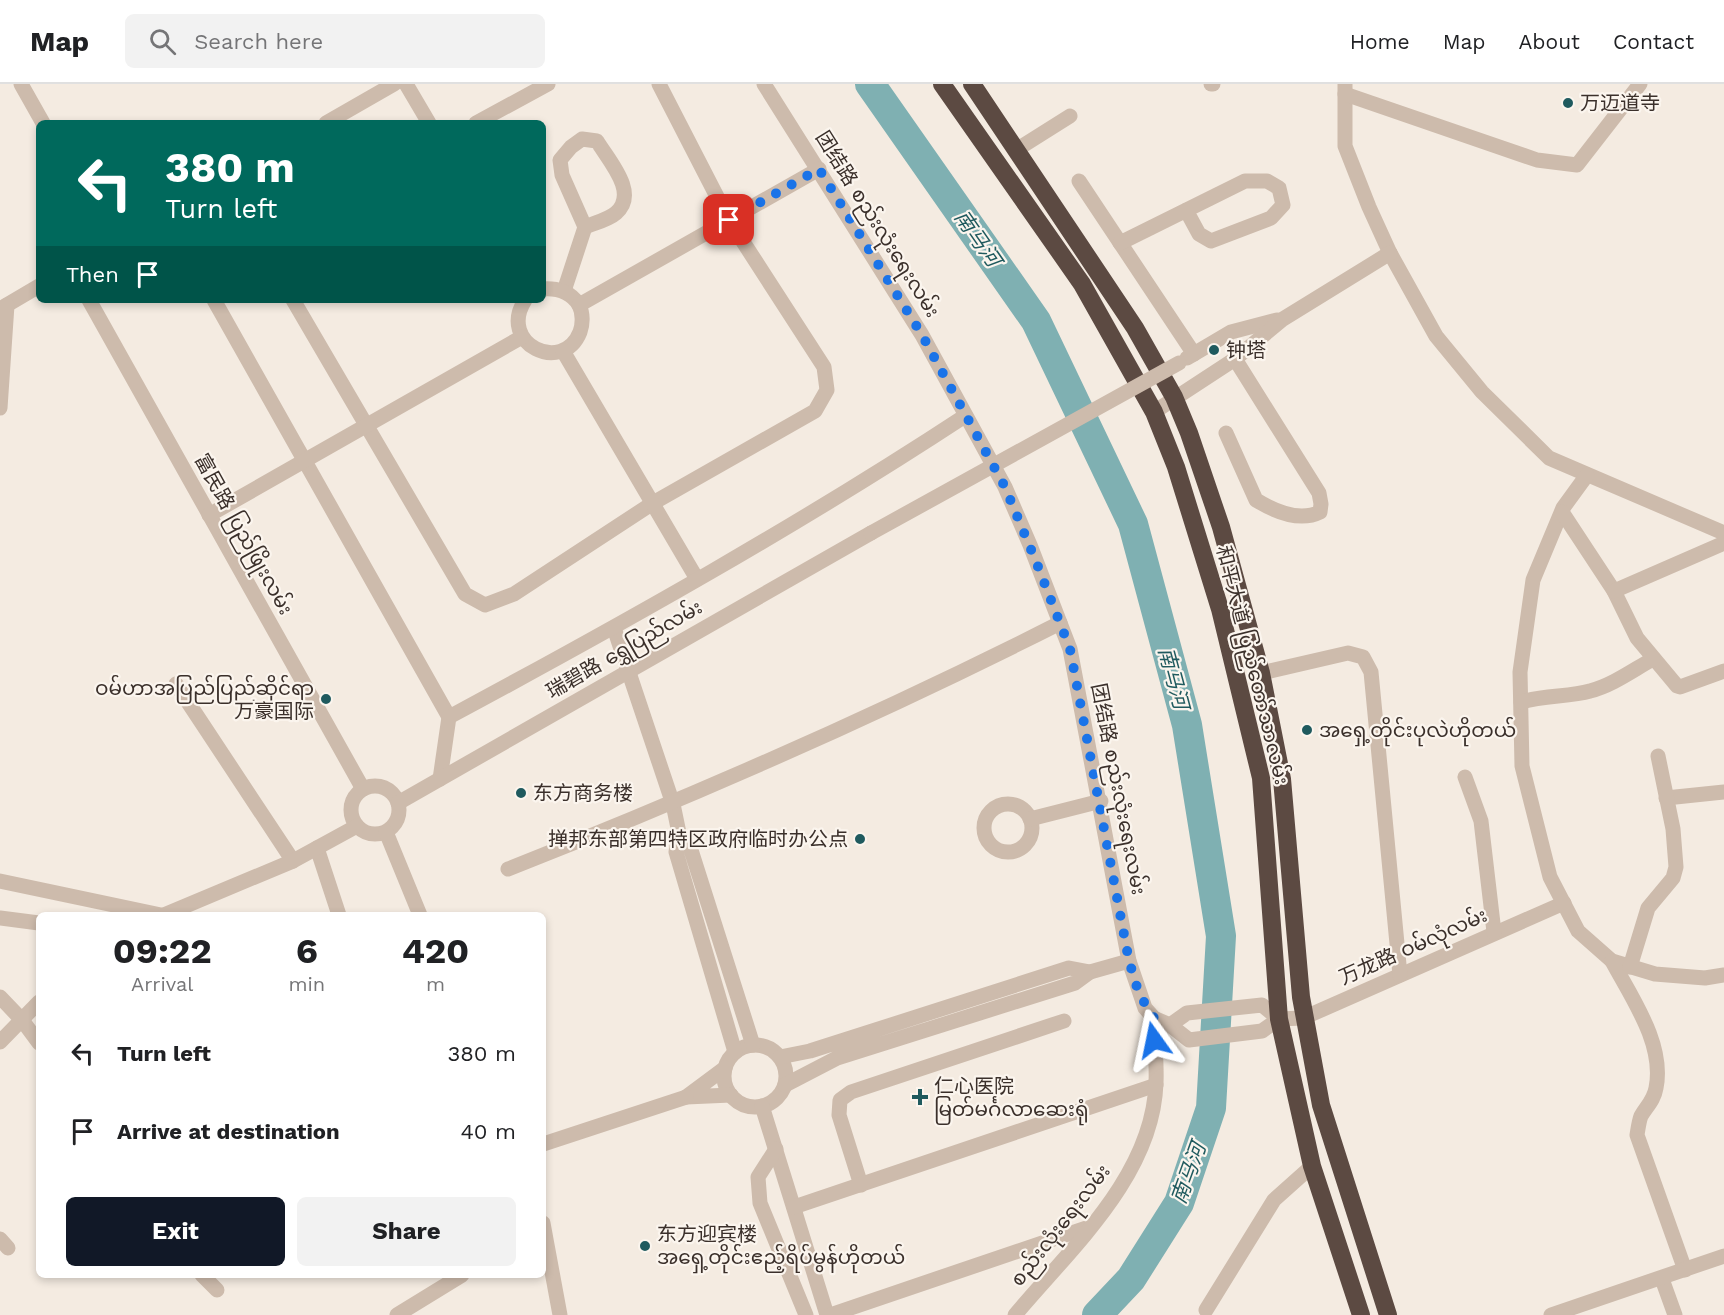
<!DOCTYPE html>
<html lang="en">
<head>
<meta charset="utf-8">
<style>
	body { margin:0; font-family:"Work Sans","Noto Sans SC","Noto Sans Myanmar",sans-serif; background:#f2f2f2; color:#202124; height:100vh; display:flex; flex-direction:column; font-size:22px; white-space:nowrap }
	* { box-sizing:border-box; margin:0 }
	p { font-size:20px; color:#757577 }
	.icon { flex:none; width:33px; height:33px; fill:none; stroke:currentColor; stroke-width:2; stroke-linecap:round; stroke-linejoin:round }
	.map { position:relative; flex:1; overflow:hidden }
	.sheet { position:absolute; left:36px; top:828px; width:510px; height:366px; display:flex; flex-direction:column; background:#fff; border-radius:9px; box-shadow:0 3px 9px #0003 }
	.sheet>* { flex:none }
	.guide { position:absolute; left:36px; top:36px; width:510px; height:183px; border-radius:9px; box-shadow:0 3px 9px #0003; background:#00695c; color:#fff; overflow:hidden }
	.pin { position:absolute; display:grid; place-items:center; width:51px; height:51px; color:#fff; margin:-26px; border-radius:12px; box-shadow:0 3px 9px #0006 }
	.me { position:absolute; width:66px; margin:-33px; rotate:348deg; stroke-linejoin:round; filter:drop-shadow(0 0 4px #0008) }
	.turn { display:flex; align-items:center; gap:21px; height:126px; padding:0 30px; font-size:27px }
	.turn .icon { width:78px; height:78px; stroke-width:2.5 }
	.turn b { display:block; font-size:42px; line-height:51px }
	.then { display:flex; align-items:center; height:57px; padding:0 30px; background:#0003; gap:12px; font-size:22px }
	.eta { display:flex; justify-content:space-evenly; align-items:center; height:102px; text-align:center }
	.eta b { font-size:36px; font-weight:700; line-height:42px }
	.cta { display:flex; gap:12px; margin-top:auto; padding:12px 30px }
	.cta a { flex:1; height:69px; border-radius:9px; background:#111827; color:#fff; font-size:24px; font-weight:700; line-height:69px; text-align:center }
	.cta a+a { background:#f2f2f2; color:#202124 }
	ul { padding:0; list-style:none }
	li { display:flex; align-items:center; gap:18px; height:78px; padding:0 30px }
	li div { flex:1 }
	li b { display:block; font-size:22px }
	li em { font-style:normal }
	header { display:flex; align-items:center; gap:36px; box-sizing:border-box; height:84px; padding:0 30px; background:#fff; border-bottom:2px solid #e0e0e0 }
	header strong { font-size:28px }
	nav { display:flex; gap:33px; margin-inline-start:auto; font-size:21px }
	.search { width:420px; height:54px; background:#f2f2f2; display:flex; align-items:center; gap:15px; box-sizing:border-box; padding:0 21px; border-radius:9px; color:#757577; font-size:22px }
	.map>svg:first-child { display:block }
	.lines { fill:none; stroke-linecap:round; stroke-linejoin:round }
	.river { stroke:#7fb0b2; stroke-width:30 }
	.minor { stroke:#cdbbac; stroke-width:15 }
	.highway { stroke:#5c4a42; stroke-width:18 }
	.minor-bridge { stroke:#cdbbac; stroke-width:15 }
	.route { stroke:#1a73e8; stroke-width:10; stroke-dasharray:0 18 }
	.poi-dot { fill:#1f5a5e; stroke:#fbf5ee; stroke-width:2 }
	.labels { text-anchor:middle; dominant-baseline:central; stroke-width:4.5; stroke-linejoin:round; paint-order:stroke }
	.poi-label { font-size:20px; fill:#3b302b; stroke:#fbf5ee; text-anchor:start }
	.street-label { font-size:20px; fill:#3b302b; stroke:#fbf5ee }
	.water-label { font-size:21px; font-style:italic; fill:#1f5a5e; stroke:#fbf5ee }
</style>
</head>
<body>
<header>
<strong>Map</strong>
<div class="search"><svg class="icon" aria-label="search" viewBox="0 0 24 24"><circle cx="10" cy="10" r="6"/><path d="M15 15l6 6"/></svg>Search here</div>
<nav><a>Home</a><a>Map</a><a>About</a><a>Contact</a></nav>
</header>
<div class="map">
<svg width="1724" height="1231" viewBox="0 0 1724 1231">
	<rect width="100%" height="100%" fill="#f4ebe1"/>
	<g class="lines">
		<!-- river -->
		<path class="river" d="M870 0 1036 237 1133 440 1187 641 1221 852 1211 1024 1179 1119 1131 1195 1097 1231"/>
		<!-- minor -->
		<g class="minor">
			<path d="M21 0 43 39"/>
			<path d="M406 0 429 39"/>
			<path d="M764 0 922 251 1005 403 1030 461 1070 565 1129 877 1145 924 1154 934 1170 941 1189 956 1262 947 1279 935 1303 934 1564 819"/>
			<path d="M1211 0H1213"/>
			<path d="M1345 0V62L1369 123 1390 169 1436 252 1482 308 1549 374 1724 449"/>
			<path d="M1345 10 1537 76 1577 81 1640 0"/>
			<path d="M326 39 394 0"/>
			<path d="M476 39 548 0"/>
			<path d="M1016 66 1070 32"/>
			<path d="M1079 97 1194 270"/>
			<path d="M1120 159 1245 97H1267L1279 104 1283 121 1271 134 1211 157 1199 150 1186 126"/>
			<path d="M564 207 585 143 562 91 560 76 571 63 582 55 597 57C609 77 639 109 616 129 608 136 594 139 585 143"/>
			<path d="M89 216 363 705"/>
			<path d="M214 216 449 633"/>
			<path d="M293 216 465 510 485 521 514 510 653 419 815 327 827 306 824 283 729 136 659 0"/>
			<path d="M525 216C497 260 563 291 580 248 583 240 583 229 579 221 571 208 557 204 543 205"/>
			<path d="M579 221 819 85"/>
			<path d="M0 225 39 202"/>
			<path d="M563 267 697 495"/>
			<path d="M1187 274 1231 248 1277 236"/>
			<path d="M0 324 7 221"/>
			<path d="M1154 328 1235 275 1283 235 1390 169"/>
			<path d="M1226 349 1256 416C1274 427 1300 438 1320 428L1321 420 1319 409 1235 275"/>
			<path d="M1587 391 1563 424 1533 496 1520 588 1522 682 1550 793 1578 847 1612 877 1655 890 1705 894 1724 891"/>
			<path d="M1562 428 1614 507 1637 554 1677 602 1680 603 1724 587"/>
			<path d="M209 431 522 253"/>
			<path d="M1614 507 1724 459"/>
			<path d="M614 544 673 720 679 749"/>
			<path d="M1261 589 1348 569 1363 573 1371 588 1400 891"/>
			<path d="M176 600 293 777"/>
			<path d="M1521 618C1544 611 1570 613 1590 607 1613 601 1633 586 1653 575"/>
			<path d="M1465 693 1481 737 1494 848"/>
			<path d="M440 695 449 633C624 539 799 441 965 332"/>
			<circle cx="375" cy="726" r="24"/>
			<path d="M1666 714 1724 708"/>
			<path d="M398 719 871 449"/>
			<circle cx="1008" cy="744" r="24"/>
			<path d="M1030 735 1101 717"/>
			<path d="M386 748 420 831"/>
			<path d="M317 764 339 831"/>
			<path d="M508 785C696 711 880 630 1060 539"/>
			<path d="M0 797 161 831"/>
			<path d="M164 831 293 777 357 742"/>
			<path d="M0 834 39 839"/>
			<path d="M1612 877C1631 913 1665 960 1656 1004 1654 1016 1647 1022 1641 1032 1639 1037 1638 1045 1637 1051L1685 1186"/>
			<path d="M1630 883 1648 824 1673 794 1676 783 1673 745 1658 672"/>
			<path d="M1090 888 1129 877"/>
			<path d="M0 913 22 936 39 959"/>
			<path d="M1170 941 1187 929 1262 921 1279 935"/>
			<path d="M0 958 39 918"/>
			<circle cx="755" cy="992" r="31"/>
			<path d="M735 968 676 768 679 749 691 766 753 961"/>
			<path d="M780 973 810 967 1069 884 1090 888 1075 899 837 974 785 1001"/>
			<path d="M725 984 686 1013 731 1011"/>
			<path d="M762 1022 827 1231"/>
			<path d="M543 1060 686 1013"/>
			<path d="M776 1065 758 1093 760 1119 806 1231"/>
			<path d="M861 1101 839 1031 840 1016 851 1008 1064 937"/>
			<path d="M794 1123 1156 1001"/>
			<path d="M543 1139 560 1231"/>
			<path d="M0 1155 8 1164"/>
			<path d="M202 1191 217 1206"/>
			<path d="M1662 1195 1675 1231"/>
			<path d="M1206 1226 1274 1116 1312 1082"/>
			<path d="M397 1231 462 1191"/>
			<path d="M830 1231 1089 1143"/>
			<path d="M1015 1231C1070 1165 1153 1092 1156 999 1157 978 1154 956 1154 934"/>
			<path d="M1551 1231 1724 1172"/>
		</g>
		<!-- highway -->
		<g class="highway">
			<path d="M942 0 1082 200 1154 328 1176 383 1220 525 1261 694 1279 935 1312 1082 1361 1231"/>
			<path d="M972 0 1135 244 1174 313 1189 349 1221 443 1261 589 1282 695 1301 913 1321 1021 1388 1231"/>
		</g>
		<!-- minor-bridge -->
		<path class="minor-bridge" d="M871 449 1179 279"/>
	</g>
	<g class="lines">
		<!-- route -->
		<path class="route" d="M729 136 819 85 922 251 1005 403 1037 480 1070 565 1129 877 1139 910 1154 934V956"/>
	</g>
	<!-- markers -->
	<g class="poi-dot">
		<circle cx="1568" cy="19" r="6"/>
		<circle cx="1214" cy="266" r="6"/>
		<circle cx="326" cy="615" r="6"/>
		<circle cx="1307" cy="646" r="6"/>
		<circle cx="521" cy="709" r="6"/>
		<circle cx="860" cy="755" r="6"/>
		<path d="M917 1004h6v6h6v6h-6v6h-6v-6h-6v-6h6z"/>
		<circle cx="645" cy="1162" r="6"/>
	</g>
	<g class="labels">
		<!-- poi labels -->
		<g class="poi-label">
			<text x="1580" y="19">万迈道寺</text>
			<text x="1226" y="266">钟塔</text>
			<text x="314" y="604" text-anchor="end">ဝမ်ဟာအပြည်ပြည်ဆိုင်ရာ<tspan x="314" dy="23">万豪国际</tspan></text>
			<text x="1319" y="646">အရှေ့တိုင်းပုလဲဟိုတယ်</text>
			<text x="533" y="709">东方商务楼</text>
			<text x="848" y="755" text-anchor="end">掸邦东部第四特区政府临时办公点</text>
			<text x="934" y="1002">仁心医院<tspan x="934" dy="23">မြတ်မင်္ဂလာဆေးရုံ</tspan></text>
			<text x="657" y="1150">东方迎宾楼<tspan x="657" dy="23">အရှေ့တိုင်းဧည့်ရိပ်မွန်ဟိုတယ်</tspan></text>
		</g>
		<!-- street labels -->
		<g class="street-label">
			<text transform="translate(878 140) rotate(58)">团结路 စည်းလုံးရေးလမ်း</text>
			<text transform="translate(244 450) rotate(61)">富民路 ပြည်ဖြိုးလမ်း</text>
			<text transform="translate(624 565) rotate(-30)">瑞碧路 ရွှေပြည်လမ်း</text>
			<text transform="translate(1253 581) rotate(76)">和平大道 ပြည်တော်သာလမ်း</text>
			<text transform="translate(1119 705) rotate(79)">团结路 စည်းလုံးရေးလမ်း</text>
			<text transform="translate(1413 862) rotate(-24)">万龙路 ဝမ်လုံလမ်း</text>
			<text transform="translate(1060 1141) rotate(-52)">စည်းလုံးရေးလမ်း</text>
		</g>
		<!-- water labels -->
		<g class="water-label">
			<text transform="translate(978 154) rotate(55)">南马河</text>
			<text transform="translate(1174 594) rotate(75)">南马河</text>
			<text transform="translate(1188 1089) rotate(-70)">南马河</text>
		</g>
	</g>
</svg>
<div class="pin" style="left:729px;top:136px;background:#d93025"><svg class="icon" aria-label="arrive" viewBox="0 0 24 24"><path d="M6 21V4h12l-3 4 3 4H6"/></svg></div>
<svg class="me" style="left:1154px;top:956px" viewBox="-20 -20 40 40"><path d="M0-17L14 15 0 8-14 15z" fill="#1a73e8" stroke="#fff" stroke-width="4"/></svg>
<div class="guide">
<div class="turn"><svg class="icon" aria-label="left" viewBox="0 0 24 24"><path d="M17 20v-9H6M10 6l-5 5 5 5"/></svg><div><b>380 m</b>Turn left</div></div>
<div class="then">Then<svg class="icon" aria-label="arrive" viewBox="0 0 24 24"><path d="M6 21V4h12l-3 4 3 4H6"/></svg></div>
</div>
<section class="sheet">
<div class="eta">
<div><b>09:22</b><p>Arrival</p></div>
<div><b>6</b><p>min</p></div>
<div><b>420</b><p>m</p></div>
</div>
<ul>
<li><svg class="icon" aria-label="left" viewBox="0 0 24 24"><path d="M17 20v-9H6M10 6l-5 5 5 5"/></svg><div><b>Turn left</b></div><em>380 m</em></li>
<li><svg class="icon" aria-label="arrive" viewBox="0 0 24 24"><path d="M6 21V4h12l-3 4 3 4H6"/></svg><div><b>Arrive at destination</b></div><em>40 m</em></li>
</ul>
<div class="cta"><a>Exit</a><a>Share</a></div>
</section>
</div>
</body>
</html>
